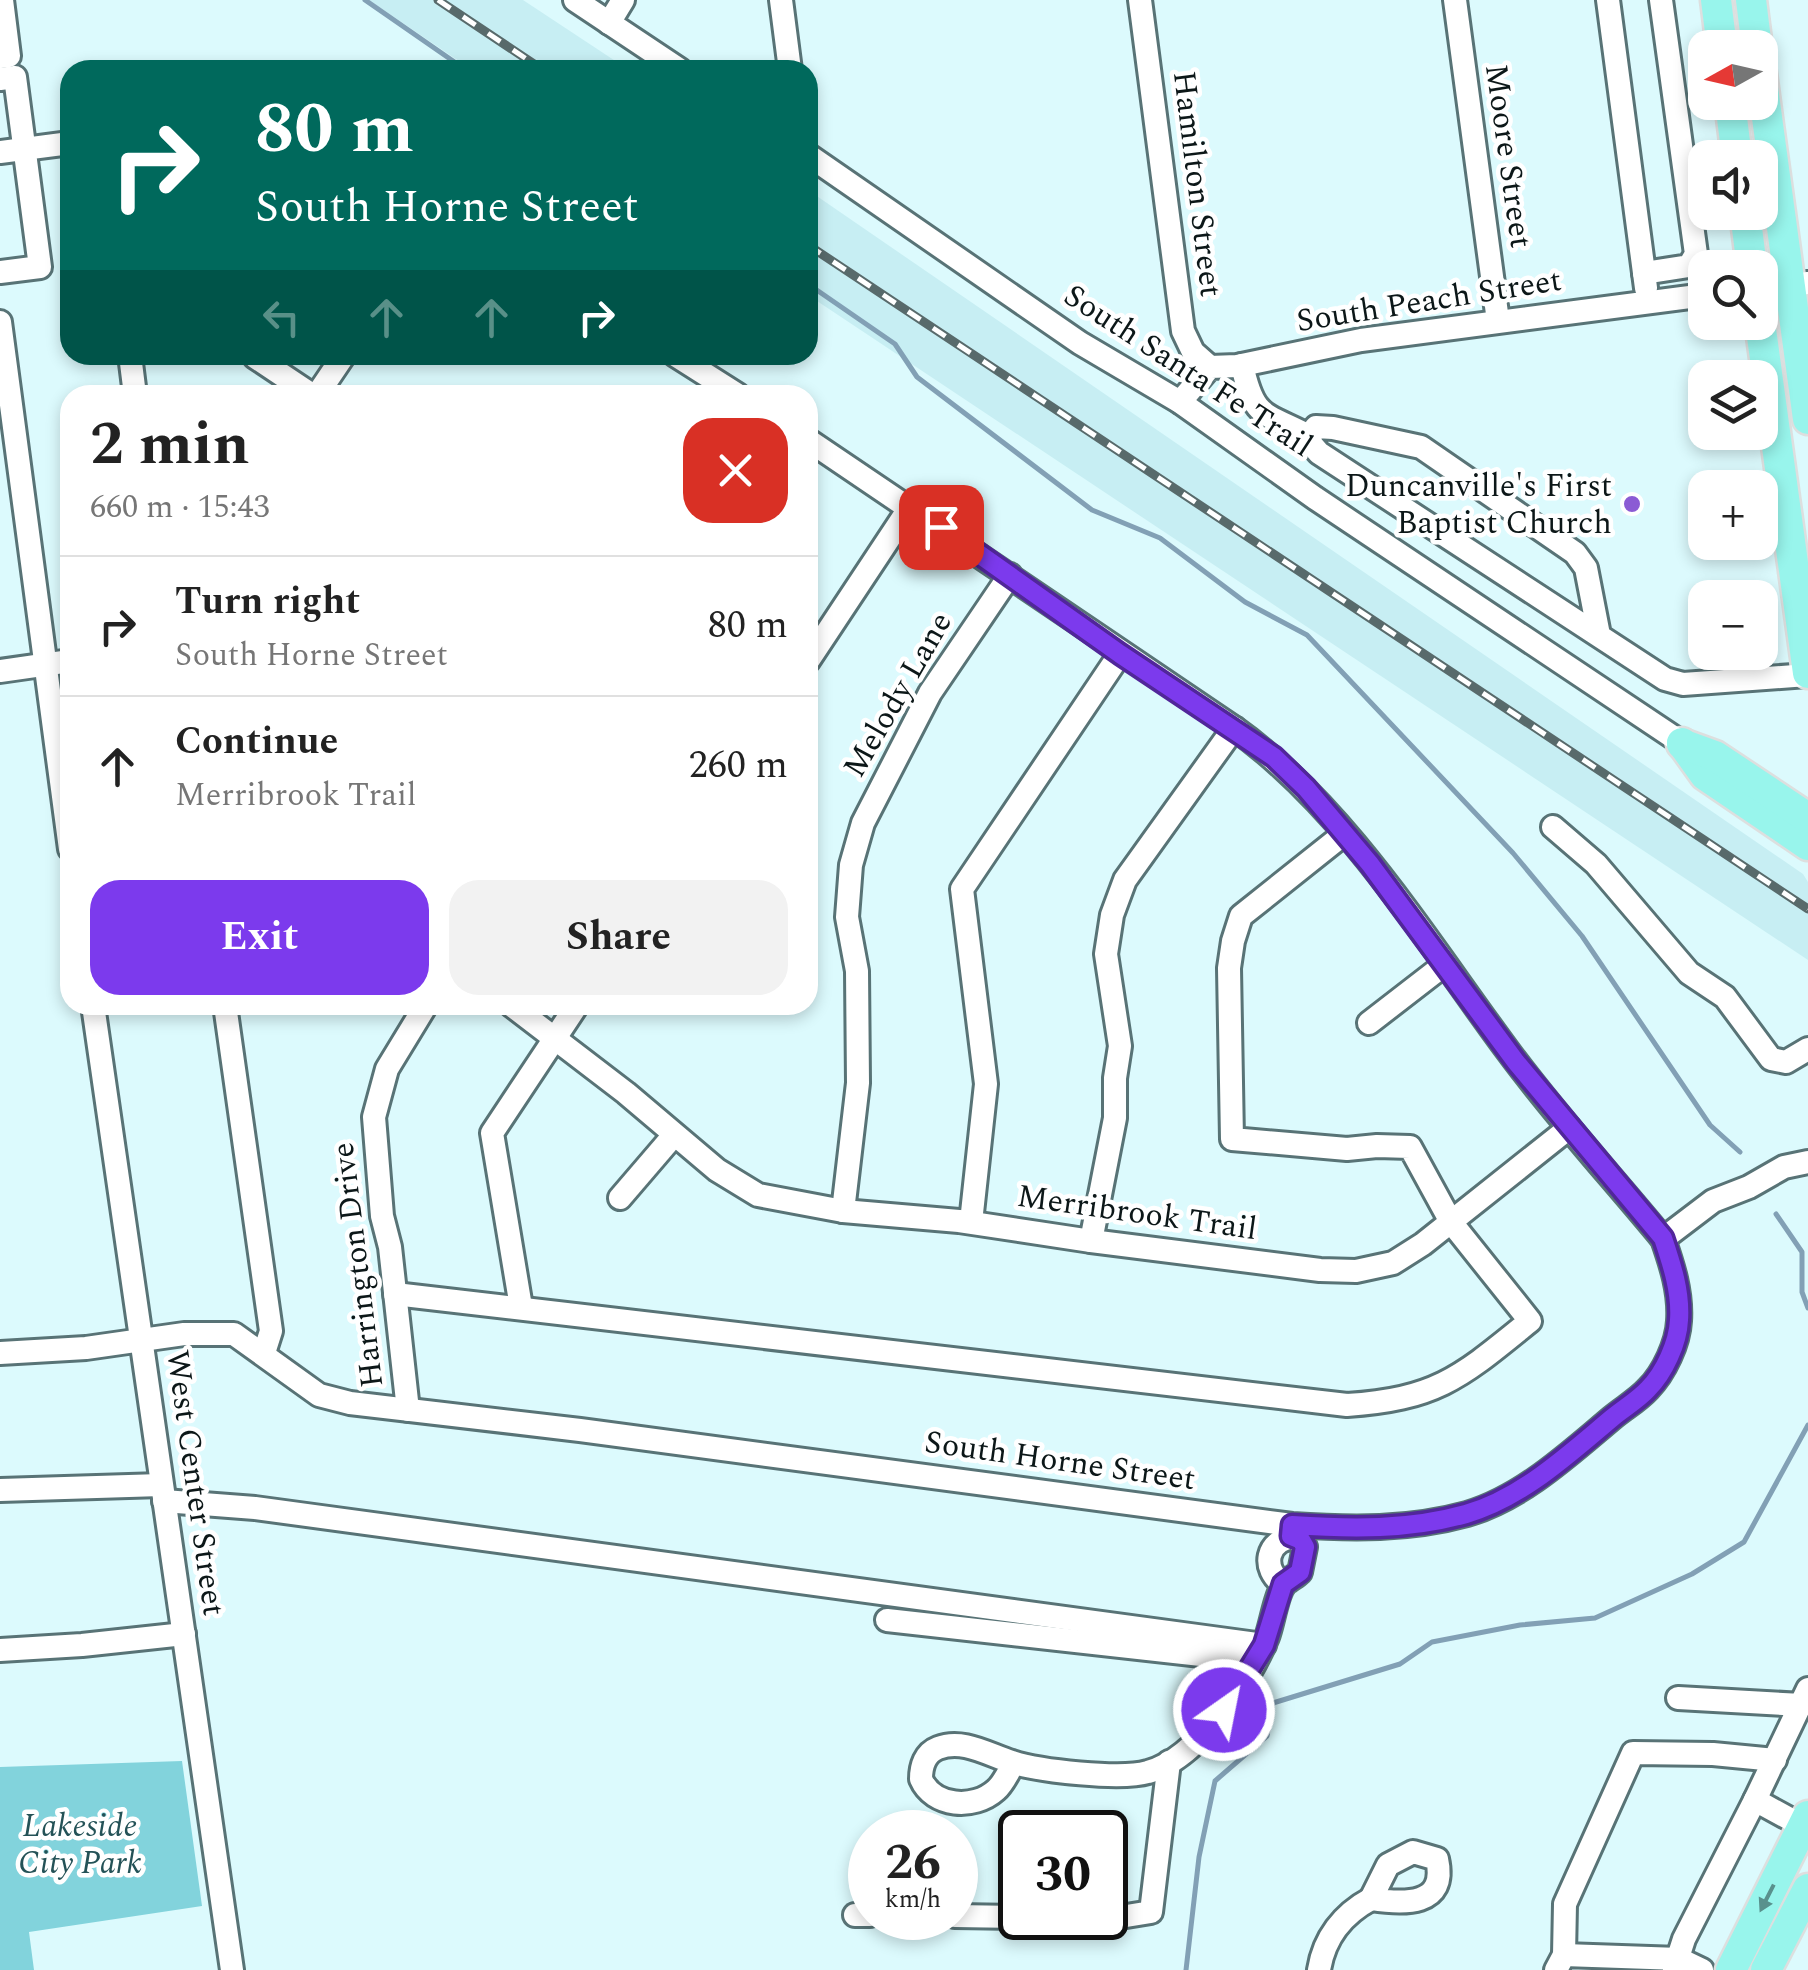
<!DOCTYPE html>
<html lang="en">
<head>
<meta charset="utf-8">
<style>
	body { margin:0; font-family:Spectral,serif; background:#f2f2f2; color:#222; height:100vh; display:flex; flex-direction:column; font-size:38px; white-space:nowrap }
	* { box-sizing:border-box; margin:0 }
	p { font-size:32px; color:#767676 }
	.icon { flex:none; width:55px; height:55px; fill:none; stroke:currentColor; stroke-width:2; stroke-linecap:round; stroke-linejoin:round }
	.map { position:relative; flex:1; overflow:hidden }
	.panel { position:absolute; left:60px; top:385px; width:758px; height:630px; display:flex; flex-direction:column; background:#fff; border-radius:30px; box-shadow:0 5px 15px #0003 }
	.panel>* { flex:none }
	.banner { position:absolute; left:60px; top:60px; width:758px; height:305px; border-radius:30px; box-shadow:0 5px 15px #0003; background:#00695c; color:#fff; overflow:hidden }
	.needle { width:65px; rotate:262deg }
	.fabs { position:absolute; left:1688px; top:30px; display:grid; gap:20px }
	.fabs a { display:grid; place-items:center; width:90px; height:90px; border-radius:20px; background:#fff; box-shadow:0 5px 15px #0003; font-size:50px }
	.speed { position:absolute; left:848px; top:1810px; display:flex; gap:20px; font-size:50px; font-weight:700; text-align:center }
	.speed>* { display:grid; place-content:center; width:130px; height:130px; border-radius:50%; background:#fff; box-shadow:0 5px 15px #0003; line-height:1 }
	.speed small { font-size:25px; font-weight:400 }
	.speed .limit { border:5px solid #111; border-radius:15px; background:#fff; color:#111 }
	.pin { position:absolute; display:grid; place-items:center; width:85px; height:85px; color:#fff; margin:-42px; border-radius:20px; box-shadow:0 5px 15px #0006 }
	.me { position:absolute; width:110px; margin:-55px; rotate:33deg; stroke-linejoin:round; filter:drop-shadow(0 0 8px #0008) }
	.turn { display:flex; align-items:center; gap:35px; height:210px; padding:0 30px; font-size:45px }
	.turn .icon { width:130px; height:130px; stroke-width:2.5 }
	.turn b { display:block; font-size:70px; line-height:85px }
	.lanes { display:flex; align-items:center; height:95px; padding:0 30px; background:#0003; justify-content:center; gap:50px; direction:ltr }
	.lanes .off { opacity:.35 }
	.round { display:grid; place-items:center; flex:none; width:105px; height:105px; border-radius:30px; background:#f2f2f2 }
	.overview { display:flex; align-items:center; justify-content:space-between; height:170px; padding:0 30px }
	h1 { font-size:60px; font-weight:700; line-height:75px }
	.cta { display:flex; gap:20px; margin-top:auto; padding:20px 30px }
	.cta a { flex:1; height:115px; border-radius:30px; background:#7c3aed; color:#fff; font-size:40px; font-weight:700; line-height:115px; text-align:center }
	.cta a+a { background:#f2f2f2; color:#222 }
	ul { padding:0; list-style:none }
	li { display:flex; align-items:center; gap:30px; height:140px; padding:0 30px; border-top:2px solid #e0e0e0 }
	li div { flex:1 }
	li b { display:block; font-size:38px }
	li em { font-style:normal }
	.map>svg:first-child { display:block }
	.built { fill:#c7eef3 }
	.green { fill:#82d3dc }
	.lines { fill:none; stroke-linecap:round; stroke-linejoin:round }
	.stream { stroke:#82a0b5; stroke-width:5 }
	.minor-casing { stroke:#587376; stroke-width:28 }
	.major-casing { stroke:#dddfdf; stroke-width:35 }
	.minor { stroke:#fff; stroke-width:22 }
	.major { stroke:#98f5ec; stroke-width:30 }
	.rail-casing { stroke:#586a6b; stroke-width:9 }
	.rail { stroke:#fff; stroke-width:5; stroke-dasharray:15; stroke-linecap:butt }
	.oneway { fill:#59918d }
	.route-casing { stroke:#51269a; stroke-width:25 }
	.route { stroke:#7c3aed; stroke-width:18 }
	.poi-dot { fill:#8b5bd4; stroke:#fff; stroke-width:4 }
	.labels { text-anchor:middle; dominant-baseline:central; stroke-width:9; stroke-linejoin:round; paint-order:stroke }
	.street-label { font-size:32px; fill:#0c1718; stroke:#fff }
	.poi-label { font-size:32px; fill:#0c1718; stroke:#fff; text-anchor:end }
	.park-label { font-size:32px; font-style:italic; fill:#245257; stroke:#fff }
</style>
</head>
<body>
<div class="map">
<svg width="1808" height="1970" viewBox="0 0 1808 1970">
	<rect width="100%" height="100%" fill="#dcfafd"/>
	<!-- built -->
	<g class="built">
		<path d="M369 0H523L629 70H472Z"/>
		<path d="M808 190 1803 874 1808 882V960L808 295Z"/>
	</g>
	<!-- green -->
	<path class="green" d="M182 1761 202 1906 29 1932 34 1970H0V1767Z"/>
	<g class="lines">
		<!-- stream -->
		<g class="stream">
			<path d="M365 0 466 70"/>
			<path d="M808 284 895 344 917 377 1092 510 1160 538 1245 602 1307 635 1513 853 1582 936 1710 1125 1740 1152"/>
			<path d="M1776 1214 1802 1252V1292L1808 1308"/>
			<path d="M1186 1970 1199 1857 1215 1781 1267 1736 1273 1703 1400 1664 1432 1642 1520 1625 1595 1618 1692 1574 1744 1542 1808 1425"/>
		</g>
		<defs>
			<g id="minor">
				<path d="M575 0 680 70"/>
				<path d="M781 0 790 70"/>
				<path d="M1140 0 1183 331 1193 352 1210 367"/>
				<path d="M1455 0 1498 321"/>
				<path d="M1608 0 1646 288"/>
				<path d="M609 23 623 0"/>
				<path d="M0 57 9 56 2 0"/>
				<path d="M0 79 15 77 40 267 0 272"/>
				<path d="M0 152 70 143"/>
				<path d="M808 155 1080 343 1180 402 1315 498 1682 743"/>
				<path d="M1644 273 1689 266 1696 254 1661 0"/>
				<path d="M1760 289 1808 283"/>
				<path d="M0 322 70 849"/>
				<path d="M130 355 135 395"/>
				<path d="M675 355 738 395"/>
				<path d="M255 357 312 395"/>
				<path d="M1242 365C1254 419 1263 412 1309 436"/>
				<path d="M317 395 344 355"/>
				<path d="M1180 402 1210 367 1237 366 1361 340 1705 295"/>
				<path d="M1599 635 1586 568 1575 553 1421 447 1333 428 1316 427 1309 436 1312 445 1319 453 1665 679 1683 684 1808 675"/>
				<path d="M808 661 910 507"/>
				<path d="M0 671 70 661"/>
				<path d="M1553 827 1596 864 1689 973 1725 997 1771 1059 1786 1062 1808 1049"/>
				<path d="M93 1005 232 1970"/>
				<path d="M225 1005 271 1331 264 1353"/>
				<path d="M511 1005 626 1093 717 1170 758 1195 843 1211 959 1221 1091 1241 1320 1270 1356 1271 1393 1263 1423 1244 1569 1128"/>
				<path d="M1369 1023 1444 965"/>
				<path d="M620 1198 674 1135"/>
				<path d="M843 1211 858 1083 857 971 847 917 851 865 863 823 930 693 1010 575"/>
				<path d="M971 1222 986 1084 962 889 1120 654"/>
				<path d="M1663 1239 1713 1201 1749 1187 1784 1167 1808 1162"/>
				<path d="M1091 1241 1115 1118V1078L1120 1046 1106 954 1112 915 1125 880 1234 728"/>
				<path d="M395 1294 1347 1405C1438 1399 1462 1376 1530 1321L1451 1222 1410 1147 1377 1146 1347 1149 1232 1139 1229 968 1233 941 1241 916 1344 834"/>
				<path d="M521 1307 492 1133 577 1005"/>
				<path d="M0 1353 86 1348 184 1334H234L319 1395 350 1403 580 1430 1292 1525C1351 1529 1409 1530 1467 1514 1522 1498 1569 1454 1612 1418 1624 1408 1638 1400 1648 1389 1664 1373 1678 1343 1679 1321 1681 1292 1672 1265 1663 1239 1611 1176 1556 1116 1508 1051 1427 942 1345 807 1234 728L808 440"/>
				<path d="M408 1410 390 1247 382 1216 374 1117 387 1069 426 1005"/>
				<path d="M0 1490 161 1485"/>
				<path d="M164 1501 255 1508 1264 1645"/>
				<path d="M887 1620 1255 1661"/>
				<path d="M0 1650 82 1645 184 1634"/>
				<path d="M1678 1698 1802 1705"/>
				<path d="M1014 1763C1008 1772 1004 1783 996 1790 974 1810 933 1807 921 1779 921 1766 925 1753 938 1748 963 1738 989 1755 1012 1762 1039 1771 1121 1780 1148 1772 1197 1759 1249 1682 1267 1637 1272 1624 1276 1596 1283 1586 1286 1581 1295 1577 1300 1572L1305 1547 1294 1537C1266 1540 1261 1569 1283 1584"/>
				<path d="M1755 1800 1808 1689"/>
				<path d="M1413 1852 1437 1859C1448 1907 1403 1904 1371 1899L1388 1865Z"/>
				<path d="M855 1915H870"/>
				<path d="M955 1916 1020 1917"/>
				<path d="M1048 1918H1114L1151 1912 1169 1762"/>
				<path d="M1564 1955 1565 1904 1633 1753 1713 1754 1775 1760"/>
				<path d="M1319 1970C1324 1938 1343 1914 1371 1899"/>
				<path d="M1556 1970 1564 1955 1679 1959 1702 1970"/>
				<path d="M1674 1970 1684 1939 1755 1800 1808 1829"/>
			</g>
			<g id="major">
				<path d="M1716 0 1722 48"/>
				<path d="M1751 0 1757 48"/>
				<path d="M1760 66 1808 419"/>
				<path d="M1730 102 1737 158"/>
				<path d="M1745 212 1752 268"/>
				<path d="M1760 322 1808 673"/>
				<path d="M1682 743 1705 775 1808 845"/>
				<path d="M1682 744 1715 756 1808 818"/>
				<path d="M1731 1970 1808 1816"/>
				<path d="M1766 1970 1808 1889"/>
			</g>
		</defs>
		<!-- minor casing -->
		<use href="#minor" class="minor-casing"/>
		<!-- major casing -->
		<use href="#major" class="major-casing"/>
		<!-- minor -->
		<use href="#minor" class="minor"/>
		<!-- major -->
		<use href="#major" class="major"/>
		<defs>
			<g id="rail">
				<path d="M438 0 543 70"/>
				<path d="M808 245 1808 909"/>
			</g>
		</defs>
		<!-- rail casing -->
		<use href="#rail" class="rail-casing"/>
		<!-- rail -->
		<use href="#rail" class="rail"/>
	</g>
	<!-- one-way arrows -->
	<defs><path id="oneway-solid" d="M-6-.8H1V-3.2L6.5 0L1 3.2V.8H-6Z" transform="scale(2.5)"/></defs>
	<use class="oneway" href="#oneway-solid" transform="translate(1767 1898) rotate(117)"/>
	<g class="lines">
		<defs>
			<path id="route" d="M941 527 1120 654 1274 757 1306 788 1370 864 1516 1062 1663 1238C1672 1265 1681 1292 1679 1320 1678 1343 1664 1373 1648 1389 1638 1400 1624 1408 1612 1418 1569 1454 1522 1498 1466 1514 1409 1530 1351 1529 1292 1525L1291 1536 1301 1540 1305 1547 1300 1572 1283 1584 1264 1645 1224 1710"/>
		</defs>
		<!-- route casing -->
		<use href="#route" class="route-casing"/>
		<!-- route -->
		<use href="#route" class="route"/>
	</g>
	<!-- markers -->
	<circle class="poi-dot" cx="1632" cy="504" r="10"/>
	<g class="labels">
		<!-- street labels -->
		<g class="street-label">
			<text transform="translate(1508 156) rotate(82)">Moore Street</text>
			<text transform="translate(1197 184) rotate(83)">Hamilton Street</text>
			<text transform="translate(1429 301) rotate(-9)">South Peach Street</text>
			<text transform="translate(1188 371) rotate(33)">South Santa Fe Trail</text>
			<text transform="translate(898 695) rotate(-60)">Melody Lane</text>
			<text transform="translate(1137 1213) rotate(8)">Merribrook Trail</text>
			<text transform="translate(358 1265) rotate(-97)">Harrington Drive</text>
			<text transform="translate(1060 1461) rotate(8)">South Horne Street</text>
			<text transform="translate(195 1483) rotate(82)">West Center Street</text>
		</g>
		<!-- poi labels -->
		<g class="poi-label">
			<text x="1612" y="486">Duncanville's First<tspan x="1612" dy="37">Baptist Church</tspan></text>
		</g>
		<!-- park labels -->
		<g class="park-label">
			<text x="80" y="1826">Lakeside<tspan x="80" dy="37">City Park</tspan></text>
		</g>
	</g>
</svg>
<div class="fabs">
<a><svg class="needle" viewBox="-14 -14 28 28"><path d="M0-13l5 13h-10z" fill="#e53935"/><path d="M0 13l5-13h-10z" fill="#767676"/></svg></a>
<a><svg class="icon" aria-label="sound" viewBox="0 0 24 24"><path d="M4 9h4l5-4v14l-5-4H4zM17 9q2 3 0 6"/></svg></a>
<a><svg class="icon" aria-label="search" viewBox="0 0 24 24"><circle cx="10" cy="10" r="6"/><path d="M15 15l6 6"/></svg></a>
<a><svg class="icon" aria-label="layers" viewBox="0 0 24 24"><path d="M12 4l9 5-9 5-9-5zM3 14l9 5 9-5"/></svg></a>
<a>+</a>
<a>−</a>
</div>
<div class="speed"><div>26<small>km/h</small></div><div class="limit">30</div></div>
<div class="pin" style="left:941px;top:527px;background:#d93025"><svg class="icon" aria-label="arrive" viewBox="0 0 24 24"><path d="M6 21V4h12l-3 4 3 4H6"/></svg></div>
<svg class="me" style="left:1224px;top:1710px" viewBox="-20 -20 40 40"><circle r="17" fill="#7c3aed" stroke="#fff" stroke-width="3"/><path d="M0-11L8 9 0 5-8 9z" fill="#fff"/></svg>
<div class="banner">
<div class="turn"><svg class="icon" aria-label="right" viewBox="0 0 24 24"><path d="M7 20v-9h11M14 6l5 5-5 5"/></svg><div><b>80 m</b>South Horne Street</div></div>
<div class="lanes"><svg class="icon off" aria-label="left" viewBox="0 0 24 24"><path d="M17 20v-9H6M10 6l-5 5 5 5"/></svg><svg class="icon off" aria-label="ahead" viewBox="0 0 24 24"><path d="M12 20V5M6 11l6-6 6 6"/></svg><svg class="icon off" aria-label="ahead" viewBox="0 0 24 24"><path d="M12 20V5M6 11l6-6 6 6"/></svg><svg class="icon" aria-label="right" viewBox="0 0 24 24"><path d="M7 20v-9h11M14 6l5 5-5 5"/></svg></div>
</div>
<section class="panel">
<div class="overview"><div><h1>2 min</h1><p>660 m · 15:43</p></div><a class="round" style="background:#d93025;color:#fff"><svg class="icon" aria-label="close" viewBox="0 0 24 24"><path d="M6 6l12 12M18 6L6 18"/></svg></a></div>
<ul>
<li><svg class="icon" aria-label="right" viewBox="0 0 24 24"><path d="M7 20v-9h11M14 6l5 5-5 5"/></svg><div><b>Turn right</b><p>South Horne Street</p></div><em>80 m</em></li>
<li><svg class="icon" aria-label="ahead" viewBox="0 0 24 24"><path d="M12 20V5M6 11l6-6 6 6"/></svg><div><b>Continue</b><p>Merribrook Trail</p></div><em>260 m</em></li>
</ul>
<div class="cta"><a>Exit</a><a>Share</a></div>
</section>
</div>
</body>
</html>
